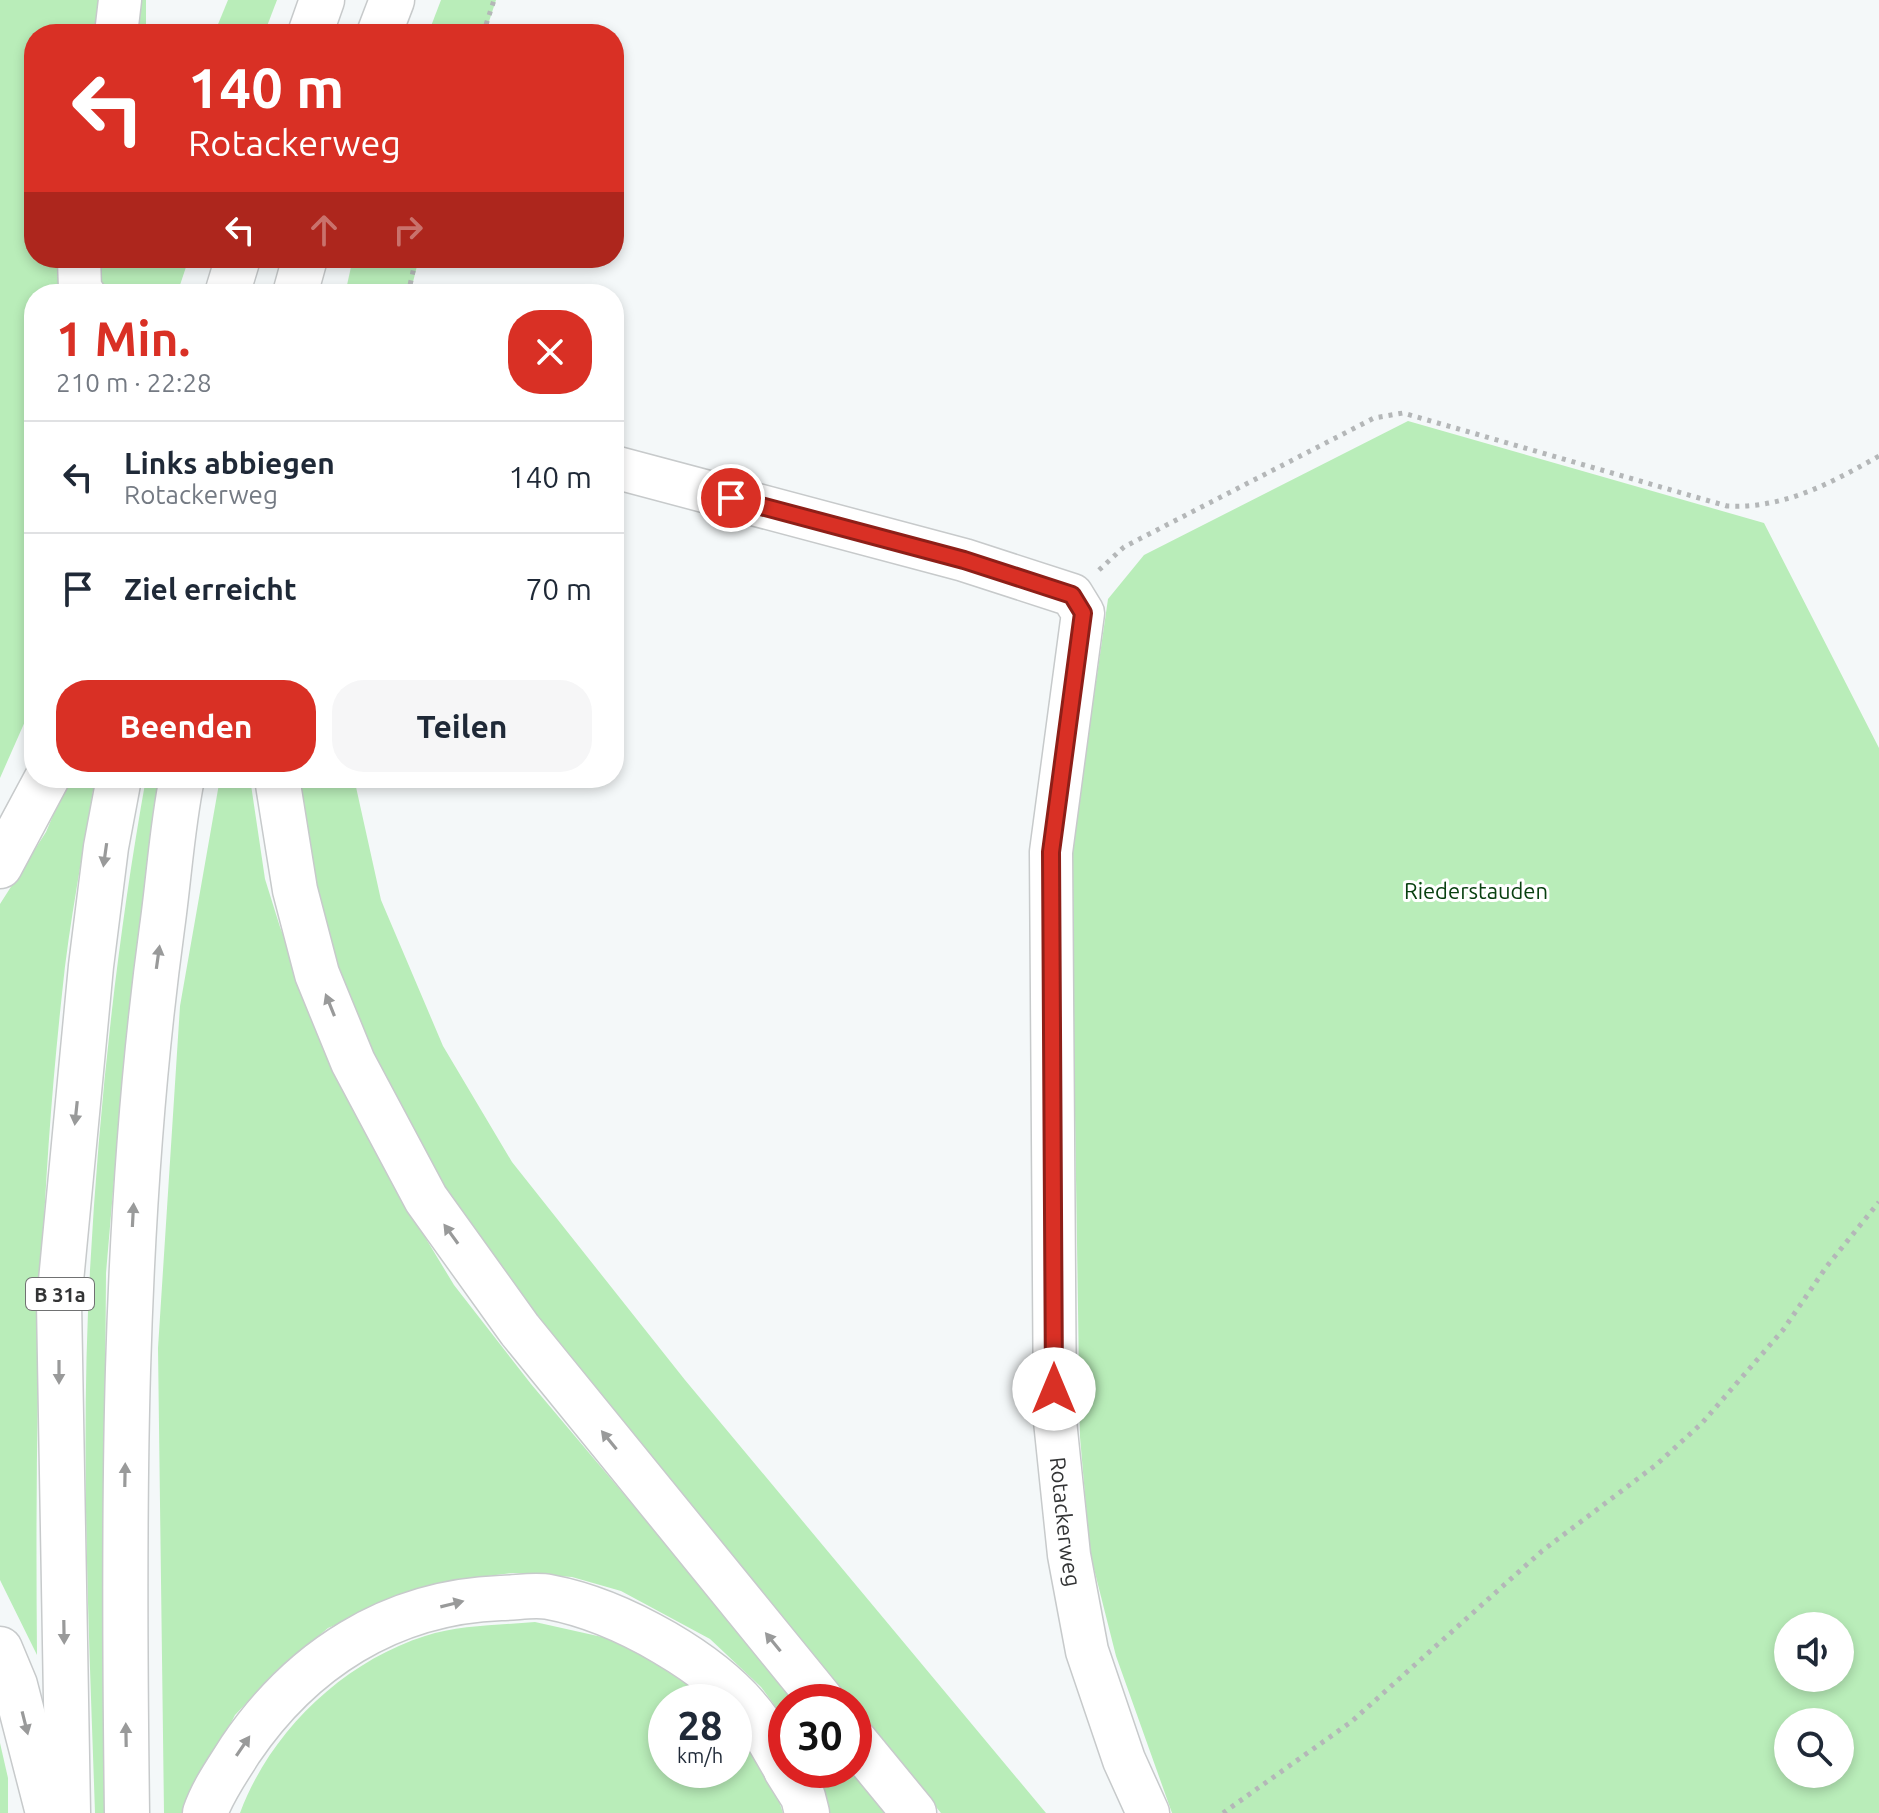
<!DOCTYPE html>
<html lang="de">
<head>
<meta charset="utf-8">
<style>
	body { margin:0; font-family:Ubuntu,sans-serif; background:#f6f6f7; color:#1f2937; height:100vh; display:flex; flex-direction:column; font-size:30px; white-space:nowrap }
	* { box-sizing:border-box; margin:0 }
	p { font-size:26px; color:#747a83 }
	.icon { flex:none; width:44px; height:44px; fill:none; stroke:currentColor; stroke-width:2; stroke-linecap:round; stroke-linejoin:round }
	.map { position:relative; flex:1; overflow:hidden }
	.details { position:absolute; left:24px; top:284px; width:600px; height:504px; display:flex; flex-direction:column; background:#fff; border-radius:32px; box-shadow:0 4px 12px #0003 }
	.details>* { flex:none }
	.guide { position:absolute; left:24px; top:24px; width:600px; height:244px; border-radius:32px; box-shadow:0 4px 12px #0003; background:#d93025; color:#fff; overflow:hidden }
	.tools { position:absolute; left:1774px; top:1612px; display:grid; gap:16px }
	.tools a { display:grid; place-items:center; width:80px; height:80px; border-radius:50%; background:#fff; box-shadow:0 4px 12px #0003; font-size:40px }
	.speed { position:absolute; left:648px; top:1684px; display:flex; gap:16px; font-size:40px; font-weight:700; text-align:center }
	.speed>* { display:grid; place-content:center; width:104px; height:104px; border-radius:50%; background:#fff; box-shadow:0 4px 12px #0003; line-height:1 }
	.speed small { font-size:20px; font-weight:400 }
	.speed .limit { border:12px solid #d22; background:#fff; color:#111 }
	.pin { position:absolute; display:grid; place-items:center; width:68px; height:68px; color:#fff; margin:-34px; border:4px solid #fff; border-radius:50%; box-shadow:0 2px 8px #0007 }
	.me { position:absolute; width:88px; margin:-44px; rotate:0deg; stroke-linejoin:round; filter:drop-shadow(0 0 6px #0008) }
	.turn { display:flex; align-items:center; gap:28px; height:168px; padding:0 32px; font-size:36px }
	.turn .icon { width:104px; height:104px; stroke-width:2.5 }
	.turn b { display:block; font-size:56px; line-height:68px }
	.lanes { display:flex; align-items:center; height:76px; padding:0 32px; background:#0003; justify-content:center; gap:40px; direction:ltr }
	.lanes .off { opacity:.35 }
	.round { display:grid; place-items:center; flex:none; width:84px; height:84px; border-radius:32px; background:#f6f6f7 }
	.summary { display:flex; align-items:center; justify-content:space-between; height:136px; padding:0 32px }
	h1 { font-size:48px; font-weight:600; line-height:60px; color:#d93025 }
	.action { display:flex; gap:16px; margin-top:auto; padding:16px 32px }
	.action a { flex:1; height:92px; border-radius:32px; background:#d93025; color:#fff; font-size:32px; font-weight:600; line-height:92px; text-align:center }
	.action a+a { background:#f6f6f7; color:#1f2937 }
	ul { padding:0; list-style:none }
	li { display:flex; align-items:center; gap:24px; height:112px; padding:0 32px; border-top:2px solid #e0e1e3 }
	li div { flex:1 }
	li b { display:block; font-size:30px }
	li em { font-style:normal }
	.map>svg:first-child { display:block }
	.green { fill:#b9edb9; fill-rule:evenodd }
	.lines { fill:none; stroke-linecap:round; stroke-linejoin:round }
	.street-casing { stroke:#c7cacb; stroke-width:45 }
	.highway-casing { stroke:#c7cacb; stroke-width:47 }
	.path { stroke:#b4b7b8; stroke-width:5; stroke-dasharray:4 6; stroke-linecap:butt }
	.street { stroke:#fff; stroke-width:42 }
	.highway { stroke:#fff; stroke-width:44 }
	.oneway { fill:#999a9a }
	.route-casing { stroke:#8d1f18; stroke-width:20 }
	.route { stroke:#d93025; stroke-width:14 }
	.labels { text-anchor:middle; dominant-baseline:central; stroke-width:6; stroke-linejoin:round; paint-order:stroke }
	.shield { fill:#fff; stroke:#707172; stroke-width:2 }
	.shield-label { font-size:20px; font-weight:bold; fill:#333435 }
	.park-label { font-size:22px; fill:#084010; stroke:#fff }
	.street-label { font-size:22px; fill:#333435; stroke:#fff }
</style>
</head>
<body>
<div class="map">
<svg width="1879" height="1813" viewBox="0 0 1879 1813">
	<rect width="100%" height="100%" fill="#f4f8f9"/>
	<!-- green -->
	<g class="green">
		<path d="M0 0H146V34H34V258H189L177 294H34V701L0 778Z"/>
		<path d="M228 0H277L264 34H214Z"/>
		<path d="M441 0H496L485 34H428Z"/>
		<path d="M353 258H419L410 294H345Z"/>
		<path d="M1408 421 1764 523 1879 748V1813H1172L1116 1656 1090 1553 1080 1437 1071 855 1108 599 1144 555ZM1788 1626H1840V1678H1788ZM1788 1722H1840V1774H1788Z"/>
		<path d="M69 778H95C84 850 69 922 62 994 38 1213 35 1434 37 1655L0 1580V904L46 832Z"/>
		<path d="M146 778H163L127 1029 106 1273 104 1546 110 1813H95C89 1632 80 1450 90 1270 99 1105 117 940 146 778Z"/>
		<path d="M220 778H250L265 879 280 927 313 1012 405 1204 454 1285 531 1384 799 1702H786V1721L761 1687 710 1639 621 1591 572 1577 513 1573 464 1579 421 1590 328 1628 274 1674 235 1715 185 1813H164L158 1348 180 1006Z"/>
		<path d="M288 778H354L381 900 443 1046 512 1162 685 1380 1046 1813H941L854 1709V1702H848L624 1437 402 1132 324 947Z"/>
		<path d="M535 1622 620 1641 715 1702H666V1770H734V1723L772 1780 783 1813H240C270 1732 343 1662 425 1636 459 1625 500 1625 535 1622Z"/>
		<path d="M0 1743 8 1778V1813H0Z"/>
		<path d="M812 1770H854L894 1813H828Z"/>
	</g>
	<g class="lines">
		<defs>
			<g id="street">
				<path d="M116 34 120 0"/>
				<path d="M79 258 80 289 84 294"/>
				<path id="s1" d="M614 467 964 560 1072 595 1083 613 1051 852 1055 1421 1069 1555 1087 1651 1124 1760 1148 1813"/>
			</g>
			<g id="highway">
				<path d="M310 34 322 0"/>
				<path d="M379 34 392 0"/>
				<path d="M227 294 238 258"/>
				<path d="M295 294 305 258"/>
				<path d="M277 778 295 890 317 974 353 1062 426 1199 520 1330 823 1702"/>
				<path d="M0 866 47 778"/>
				<path d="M0 1649 15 1685 48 1813"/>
				<path d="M854 1740 914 1813"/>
				<path d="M786 1770 803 1797 807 1813"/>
				<path d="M68 1813 59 1302 91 966 106 847 119 778"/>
				<path d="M127 1813C123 1517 122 1222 162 928 169 878 172 827 182 778"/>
				<path d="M205 1813C213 1790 227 1771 240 1750 301 1660 390 1602 501 1598 516 1598 534 1594 549 1597 619 1610 717 1664 758 1722 768 1737 777 1754 786 1769"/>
			</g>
		</defs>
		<!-- street casing -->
		<use href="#street" class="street-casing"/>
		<!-- highway casing -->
		<use href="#highway" class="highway-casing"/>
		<!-- path -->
		<g class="path">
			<path d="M483 34 494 0"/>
			<path d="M408 294 416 258"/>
			<path d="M1099 570 1124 547 1374 418 1403 413 1727 506C1784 509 1831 483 1879 456"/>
			<path d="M1223 1813 1351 1722 1542 1551 1656 1465 1702 1423 1783 1330 1827 1266 1879 1202"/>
		</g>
		<!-- street -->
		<use href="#street" class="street"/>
		<!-- highway -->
		<use href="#highway" class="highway"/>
	</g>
	<!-- one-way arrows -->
	<defs><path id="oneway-solid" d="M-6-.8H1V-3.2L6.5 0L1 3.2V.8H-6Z" transform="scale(2)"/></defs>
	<g class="oneway">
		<use href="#oneway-solid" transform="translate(105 855) rotate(98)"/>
		<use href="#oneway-solid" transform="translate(158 957) rotate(-82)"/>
		<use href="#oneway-solid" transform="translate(330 1005) rotate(-112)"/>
		<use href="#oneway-solid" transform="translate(76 1113) rotate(96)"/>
		<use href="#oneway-solid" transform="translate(133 1215) rotate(-87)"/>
		<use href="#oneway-solid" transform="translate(451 1234) rotate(-126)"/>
		<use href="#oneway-solid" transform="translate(59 1372) rotate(90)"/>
		<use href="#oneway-solid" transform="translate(609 1440) rotate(-129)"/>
		<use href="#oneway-solid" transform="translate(125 1475) rotate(-89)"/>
		<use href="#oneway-solid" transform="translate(452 1604) rotate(-14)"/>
		<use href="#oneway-solid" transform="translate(64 1632) rotate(89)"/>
		<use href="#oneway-solid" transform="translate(773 1642) rotate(-129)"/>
		<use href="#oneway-solid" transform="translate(25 1723) rotate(76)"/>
		<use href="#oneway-solid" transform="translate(126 1735) rotate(-91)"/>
		<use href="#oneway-solid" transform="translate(243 1746) rotate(-56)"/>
	</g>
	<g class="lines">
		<defs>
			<path id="route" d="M731 498 964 560 1072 595 1083 613 1051 852 1054 1389"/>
		</defs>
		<!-- route casing -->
		<use href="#route" class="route-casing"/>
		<!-- route -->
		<use href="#route" class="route"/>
	</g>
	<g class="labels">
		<!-- shield labels -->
		<rect class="shield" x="26" y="1278" width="68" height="32" rx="6"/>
		<g class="shield-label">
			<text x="60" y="1294">B 31a</text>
		</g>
		<!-- park labels -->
		<g class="park-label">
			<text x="1476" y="890">Riederstauden</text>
		</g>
		<!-- street labels -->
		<g class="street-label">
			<text stroke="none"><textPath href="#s1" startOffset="1408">Rotackerweg</textPath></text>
		</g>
	</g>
</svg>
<div class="tools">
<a><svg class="icon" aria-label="sound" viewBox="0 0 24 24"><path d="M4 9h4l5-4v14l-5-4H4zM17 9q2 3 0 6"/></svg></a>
<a><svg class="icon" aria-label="search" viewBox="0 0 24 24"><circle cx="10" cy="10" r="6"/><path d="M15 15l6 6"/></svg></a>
</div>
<div class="speed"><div>28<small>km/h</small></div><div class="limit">30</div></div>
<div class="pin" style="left:731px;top:498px;background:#d93025"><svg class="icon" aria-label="arrive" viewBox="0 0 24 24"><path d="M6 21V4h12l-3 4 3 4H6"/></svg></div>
<svg class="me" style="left:1054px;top:1389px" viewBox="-20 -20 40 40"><circle r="19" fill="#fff"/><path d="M0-13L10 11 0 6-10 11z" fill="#d93025"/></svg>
<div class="guide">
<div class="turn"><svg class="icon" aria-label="left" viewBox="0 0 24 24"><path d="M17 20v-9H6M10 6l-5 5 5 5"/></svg><div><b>140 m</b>Rotackerweg</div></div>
<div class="lanes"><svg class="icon" aria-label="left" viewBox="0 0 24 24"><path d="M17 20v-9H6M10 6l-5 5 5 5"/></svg><svg class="icon off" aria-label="ahead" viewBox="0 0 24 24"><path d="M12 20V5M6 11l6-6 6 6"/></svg><svg class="icon off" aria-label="right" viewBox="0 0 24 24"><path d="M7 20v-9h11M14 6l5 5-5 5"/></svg></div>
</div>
<section class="details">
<div class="summary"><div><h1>1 Min.</h1><p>210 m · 22:28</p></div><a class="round" style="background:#d93025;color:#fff"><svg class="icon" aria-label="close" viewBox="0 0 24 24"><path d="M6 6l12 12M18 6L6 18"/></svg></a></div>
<ul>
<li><svg class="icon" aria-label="left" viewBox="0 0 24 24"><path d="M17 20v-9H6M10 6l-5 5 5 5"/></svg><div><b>Links abbiegen</b><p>Rotackerweg</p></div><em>140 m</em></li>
<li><svg class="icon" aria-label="arrive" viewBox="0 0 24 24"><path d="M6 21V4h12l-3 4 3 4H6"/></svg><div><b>Ziel erreicht</b></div><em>70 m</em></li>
</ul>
<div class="action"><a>Beenden</a><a>Teilen</a></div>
</section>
</div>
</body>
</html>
